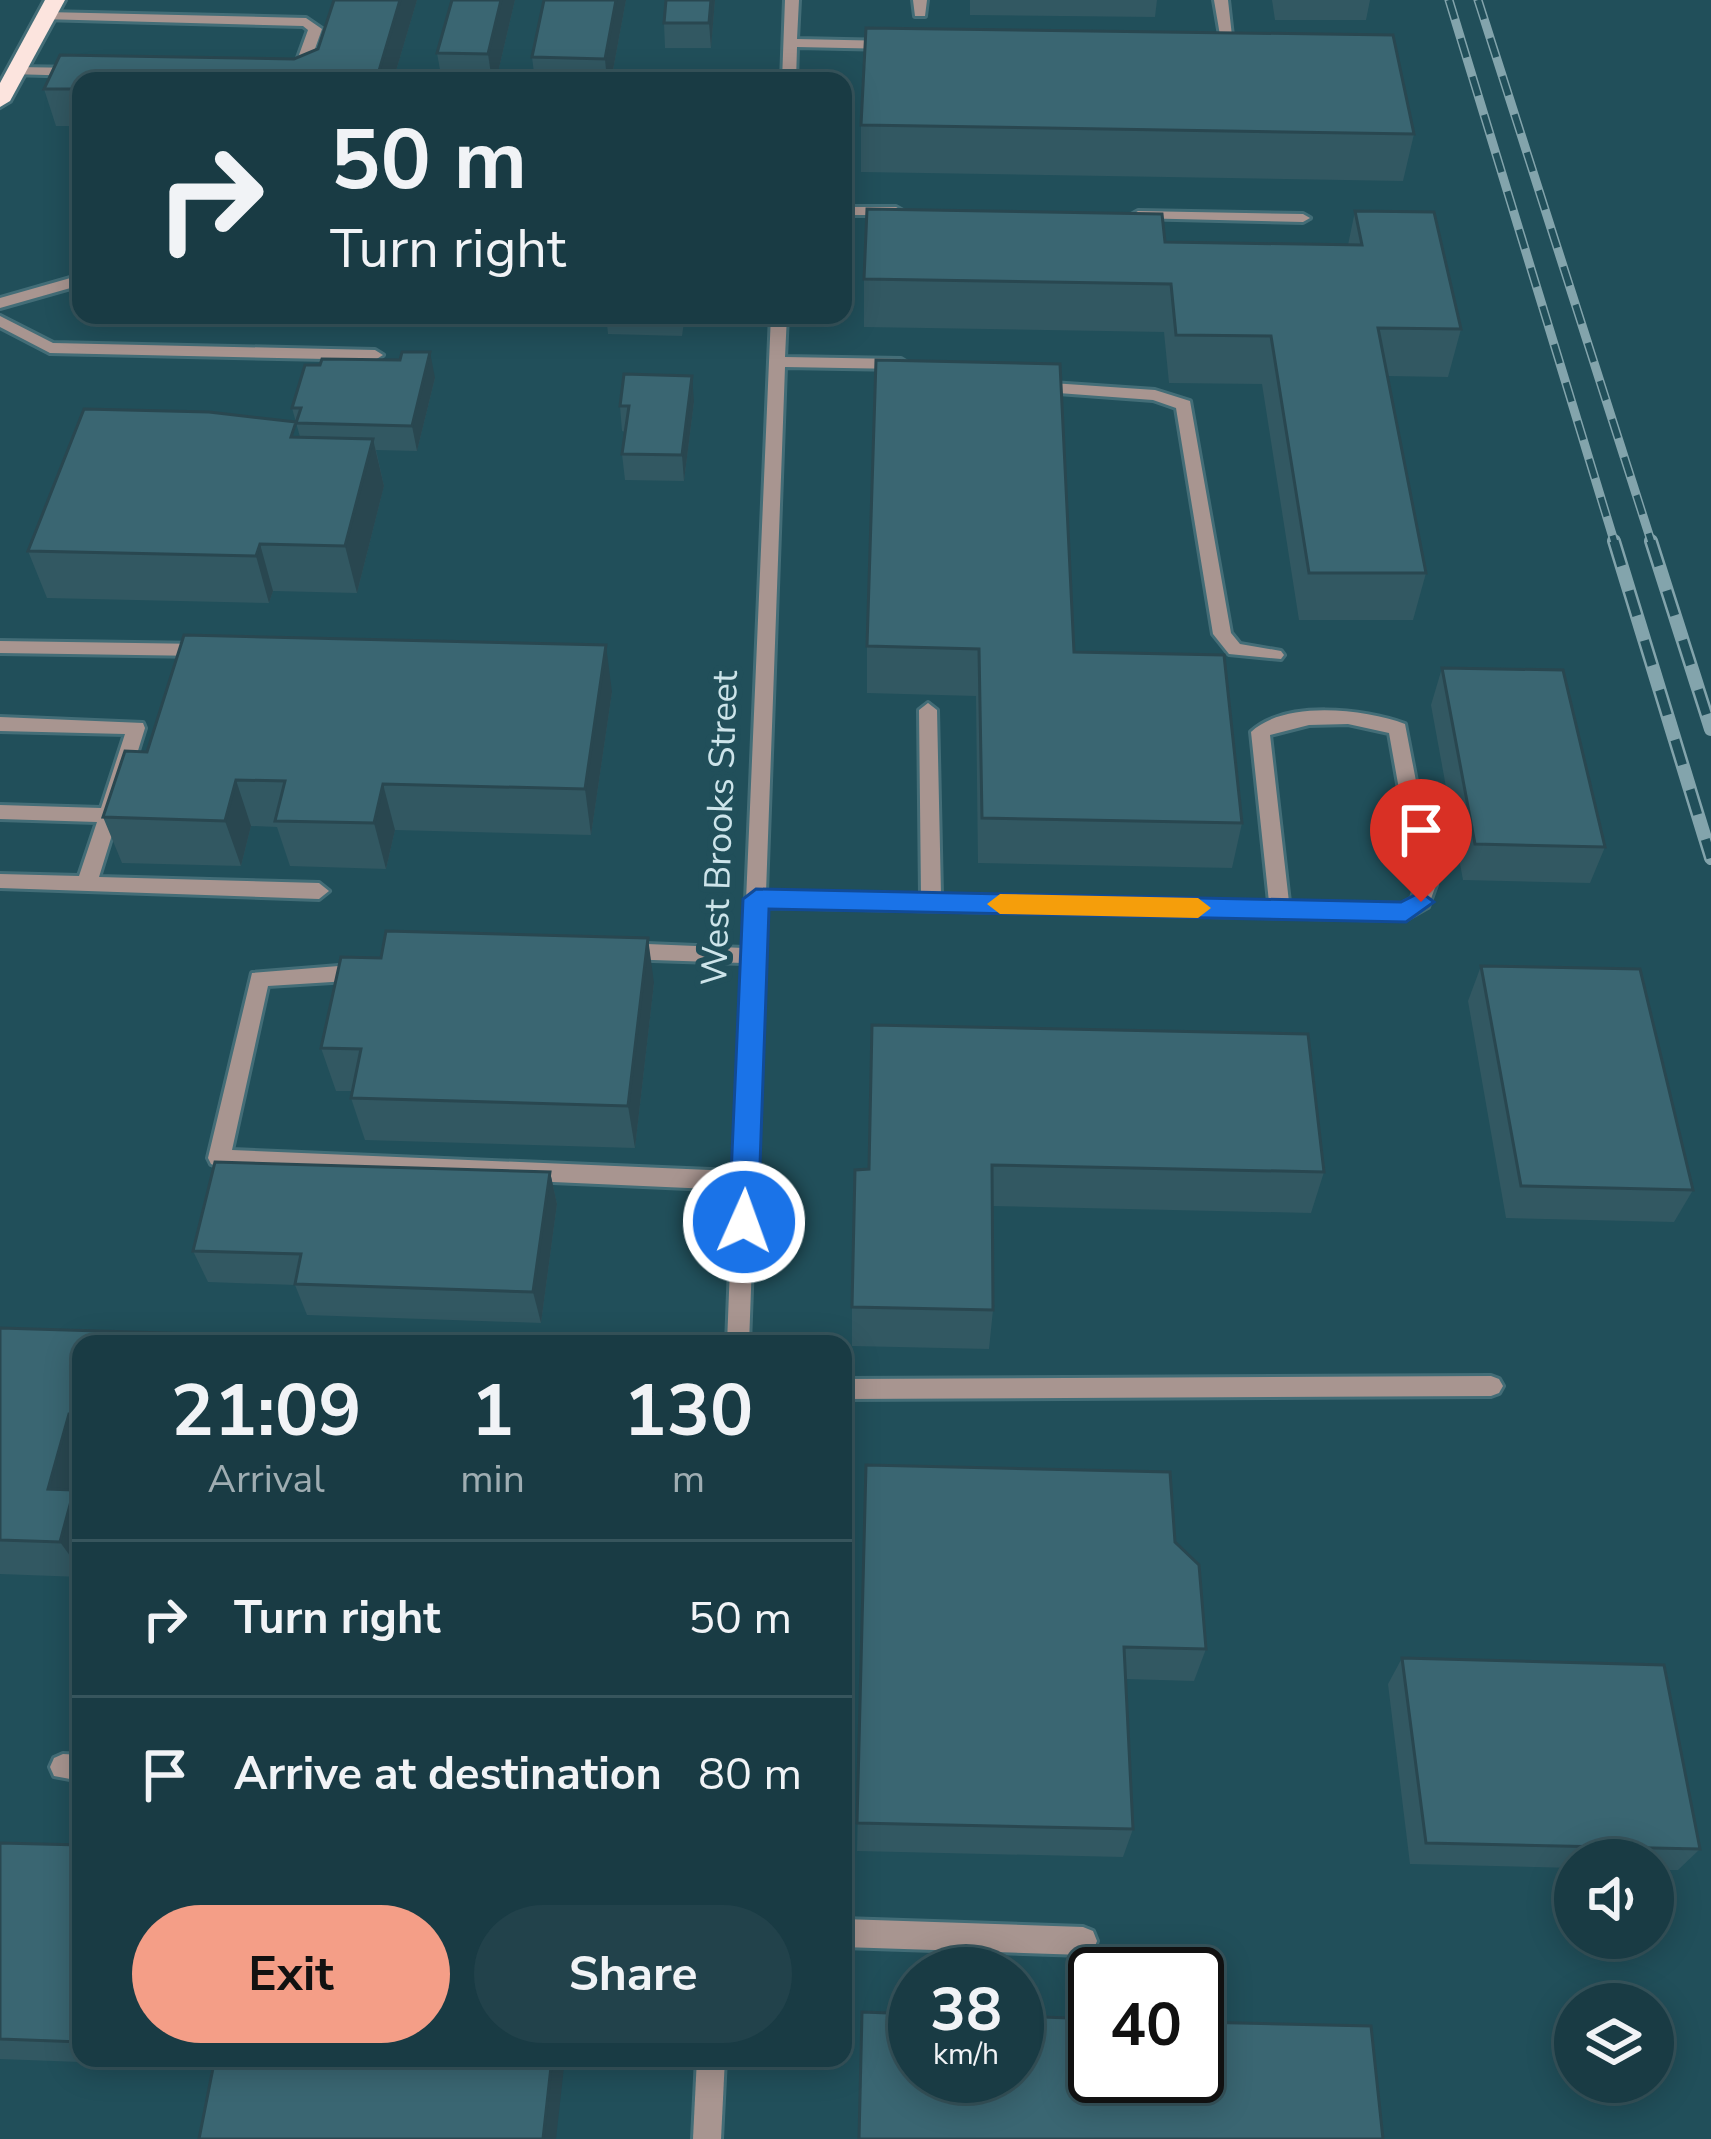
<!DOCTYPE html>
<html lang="en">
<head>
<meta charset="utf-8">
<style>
	body { margin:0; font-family:"Nunito Sans",sans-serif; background:#22424b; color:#f1f3f6; height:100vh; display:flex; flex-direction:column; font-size:45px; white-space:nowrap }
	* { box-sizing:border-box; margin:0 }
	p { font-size:39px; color:#9fadb2 }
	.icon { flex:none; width:66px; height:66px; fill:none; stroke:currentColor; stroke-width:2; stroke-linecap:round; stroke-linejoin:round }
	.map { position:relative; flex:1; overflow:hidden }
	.panel { position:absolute; left:72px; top:1335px; width:780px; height:732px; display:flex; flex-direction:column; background:#193b44; border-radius:24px; box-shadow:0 6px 30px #0003,0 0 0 3px #37555d }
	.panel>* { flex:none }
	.top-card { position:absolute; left:72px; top:72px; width:780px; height:252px; border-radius:24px; box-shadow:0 6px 30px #0003,0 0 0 3px #37555d; background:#193b44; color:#f1f3f6; overflow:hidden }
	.buttons { position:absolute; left:1554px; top:1839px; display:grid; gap:24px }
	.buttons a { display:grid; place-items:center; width:120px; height:120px; border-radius:50%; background:#193b44; box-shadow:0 6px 30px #0003,0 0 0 3px #37555d; font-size:60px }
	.speed { position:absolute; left:888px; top:1947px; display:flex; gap:24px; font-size:60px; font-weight:700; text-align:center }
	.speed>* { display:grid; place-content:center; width:156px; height:156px; border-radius:50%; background:#193b44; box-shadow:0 6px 30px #0003,0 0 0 3px #37555d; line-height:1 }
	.speed small { font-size:30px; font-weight:400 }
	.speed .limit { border:6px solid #111; border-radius:18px; background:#fff; color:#111 }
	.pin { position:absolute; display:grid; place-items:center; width:102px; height:102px; color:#fff; margin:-123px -51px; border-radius:50% 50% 50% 0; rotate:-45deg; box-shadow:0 0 12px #0007 }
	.pin .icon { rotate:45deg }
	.me { position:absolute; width:132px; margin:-66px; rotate:2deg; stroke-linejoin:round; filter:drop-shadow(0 0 9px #0008) }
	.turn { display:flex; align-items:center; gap:42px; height:252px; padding:0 60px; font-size:54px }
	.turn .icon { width:156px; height:156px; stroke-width:2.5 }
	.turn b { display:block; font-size:84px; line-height:102px }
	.eta { display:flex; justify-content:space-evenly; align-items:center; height:204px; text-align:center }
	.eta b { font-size:72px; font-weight:700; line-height:84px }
	.cta { display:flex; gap:24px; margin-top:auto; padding:24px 60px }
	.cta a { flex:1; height:138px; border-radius:72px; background:#f49e87; color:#111; font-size:48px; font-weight:700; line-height:138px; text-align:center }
	.cta a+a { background:#22424b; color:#f1f3f6 }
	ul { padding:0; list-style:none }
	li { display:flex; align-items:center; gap:36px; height:156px; padding:0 60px; border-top:3px solid #37555d }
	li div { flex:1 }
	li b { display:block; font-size:45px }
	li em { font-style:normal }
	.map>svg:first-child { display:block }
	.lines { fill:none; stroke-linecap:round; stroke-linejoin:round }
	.minor-casing { stroke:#436d77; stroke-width:6 }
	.major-casing { stroke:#436d77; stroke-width:6 }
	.minor { fill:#a89590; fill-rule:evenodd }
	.major { fill:#fce4de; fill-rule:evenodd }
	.rail-far1-casing { stroke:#83a4ac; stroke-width:9 }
	.rail-casing { stroke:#83a4ac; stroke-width:14 }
	.rail-far1 { stroke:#214f5a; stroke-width:6; stroke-dasharray:20; stroke-linecap:butt }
	.rail { stroke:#214f5a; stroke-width:9; stroke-dasharray:26; stroke-linecap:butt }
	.wall { fill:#325862 }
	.shaded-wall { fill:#294750 }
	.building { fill:#3a6672; stroke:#294750; stroke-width:3 }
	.route { fill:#1a73e8; stroke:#114b97; stroke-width:3 }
	.slow { fill:#f59e0b }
	.labels { text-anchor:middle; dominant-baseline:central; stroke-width:12; stroke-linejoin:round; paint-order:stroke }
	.street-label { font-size:36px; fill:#cde4ea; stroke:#214f5a }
</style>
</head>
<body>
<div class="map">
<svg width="1711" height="2139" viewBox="0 0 1711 2139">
	<rect width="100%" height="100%" fill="#214f5a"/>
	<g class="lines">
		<defs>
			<g id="minor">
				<path d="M785 0H799L797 39 892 41 899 45 892 49 797 47 796 81H782Z"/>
				<path d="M913 0H927L925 16H915Z"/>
				<path d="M1214 0H1228L1234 54 1223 55 1216 51 1222 47Z"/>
				<path d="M46 12 306 18 322 29 305 77 297 81 291 77 308 30 303 26 41 19V13Z"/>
				<path d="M16 67 80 68 87 72 80 76 11 74V68Z"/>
				<path d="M843 207H896L903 211 896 215H843Z"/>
				<path d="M1138 211 1303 214 1310 218 1303 222 1133 218 1131 215Z"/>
				<path d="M81 275V285L0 308V298Z"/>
				<path d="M771 315H787L785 357 901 359 909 364 901 369 785 367 766 892 921 895 919 710 928 703 937 710 941 895 1269 902 1251 732C1285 700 1364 709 1405 724L1436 885 1428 907 1405 920 765 907 749 1344H727L733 1190 219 1167 211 1164 208 1158 252 973 364 964 374 972 364 980 268 986 232 1150 734 1171 743 963 623 959 613 951 623 943 744 948ZM1348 724 1389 733 1416 885 1412 898 1402 904 1289 902 1270 735 1309 725Z"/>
				<path d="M0 316 53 343 375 350 383 355 375 360 50 353 0 327Z"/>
				<path d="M1037 382 1155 390 1190 401 1231 633 1240 644 1281 651 1284 655 1281 659 1229 654 1213 634 1176 408 1153 400 1031 391 1029 387Z"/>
				<path d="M0 641 203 644 212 650 203 656 0 653Z"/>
				<path d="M0 717 143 723 145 728 99 877 319 883 329 891 319 899 0 888V874L79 876 97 822 0 819V805L101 808 125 734 0 731Z"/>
				<path d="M1491 1376 1499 1379 1503 1386 1499 1393 1491 1396 843 1399V1379Z"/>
				<path d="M63 1754 81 1755V1781L54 1776 50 1767 54 1758Z"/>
				<path d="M843 1919 1083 1927 1093 1931 1097 1941 1093 1951 1083 1955 843 1947Z"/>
				<path d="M697 2058H725L721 2139H693Z"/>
			</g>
			<path id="major" d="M45 0H65L10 101 0 107V83Z"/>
		</defs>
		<!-- minor casing -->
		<use href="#minor" class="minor-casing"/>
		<!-- major casing -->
		<use href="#major" class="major-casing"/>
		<!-- minor -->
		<use href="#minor" class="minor"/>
		<!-- major -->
		<use href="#major" class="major"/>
		<defs>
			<g id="rail-far1">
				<path d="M1449 0 1615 544"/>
				<path d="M1478 0 1652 544"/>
			</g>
			<g id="rail">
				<path d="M1614 541 1711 858"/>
				<path d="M1651 541 1711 729"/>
			</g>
		</defs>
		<!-- rail-far1 casing -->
		<use href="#rail-far1" class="rail-far1-casing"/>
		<!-- rail casing -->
		<use href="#rail" class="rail-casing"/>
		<!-- rail-far1 -->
		<use href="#rail-far1" class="rail-far1"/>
		<!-- rail -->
		<use href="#rail" class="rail"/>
	</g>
	<!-- wall -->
	<g class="wall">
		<path d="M334 0H417L393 81H81V126H56L44 89 60 55 294 59 318 49Z"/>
		<path d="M452 0H515L496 81H442L437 53Z"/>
		<path d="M626 0 611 81H535L532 57Z"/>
		<path d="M715 0 711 48H665L664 23Z"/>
		<path d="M970 0H1157L1155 17 970 15Z"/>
		<path d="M1272 0H1370L1366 20H1275Z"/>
		<path d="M861 125 1414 134 1403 181 861 172Z"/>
		<path d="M1355 211 1461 329 1448 377 1387 376 1426 573 1413 620H1299L1262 384 1169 383 1164 332 864 327V279L1165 242 1348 245Z"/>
		<path d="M606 315H685L682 336 608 334Z"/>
		<path d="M435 378 417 451 376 450 384 486 357 593 273 591 269 603 47 598 28 551 300 437 292 408Z"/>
		<path d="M694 402 684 481 625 480 622 454 625 432 622 431 620 406Z"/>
		<path d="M867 646 1074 652 1242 823 1232 868 978 863 976 696 867 693Z"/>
		<path d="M1442 668 1605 847 1590 883 1463 880 1431 705Z"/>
		<path d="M612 692 591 835 395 830 386 869 290 866 277 827 251 826 241 866 122 863 103 817 147 752Z"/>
		<path d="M1481 966 1693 1190 1674 1222 1506 1218 1468 1001Z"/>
		<path d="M654 983 635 1148 365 1140 351 1098 352 1091H336L321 1048Z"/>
		<path d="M872 1025 1324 1172 1311 1213 992 1206 993 1310 989 1349 852 1346V1307L869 1169Z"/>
		<path d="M550 1172 557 1204 541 1323 307 1315 295 1285 208 1282 193 1251Z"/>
		<path d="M0 1328 81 1344V1577L0 1574Z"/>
		<path d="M866 1465 1175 1542 1206 1649 1194 1681 1126 1679 1133 1829 1123 1857 857 1851Z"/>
		<path d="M1402 1658 1700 1849 1678 1870H1653V1860H1575V1868L1410 1864 1388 1684Z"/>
		<path d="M0 1843 81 1845V2058H565L213 2067 0 2059Z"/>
	</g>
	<!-- shaded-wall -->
	<g class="shaded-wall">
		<path d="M400 0H417L393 81H376Z"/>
		<path d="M501 0H515L496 81H492L488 54Z"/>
		<path d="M616 0H626L611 81H607L605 59Z"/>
		<path d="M711 0H715L711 48 709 23Z"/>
		<path d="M430 352 435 378 417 451 412 426Z"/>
		<path d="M692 376 694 402 684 481 682 455Z"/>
		<path d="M373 439 384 486 357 593 345 546Z"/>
		<path d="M260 544 273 591 269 603 256 556Z"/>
		<path d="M606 645 612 692 591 835 585 789Z"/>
		<path d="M236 780 251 826 241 866 225 821Z"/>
		<path d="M383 784 395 830 386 869 374 823Z"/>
		<path d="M648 938 654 983 635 1148 628 1106Z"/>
		<path d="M550 1172 557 1204 541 1323 533 1292Z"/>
		<path d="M69 1414 81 1432V1571L60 1542 48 1489Z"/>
		<path d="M552 2058H565L556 2139H543Z"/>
	</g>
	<!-- building -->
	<g class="building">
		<path d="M334 0H400L376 81H81V89H44L60 55 294 59 318 49Z"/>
		<path d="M452 0H501L488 54 437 53Z"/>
		<path d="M544 0H616L605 59 532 57Z"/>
		<path d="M666 0H711L709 23H664Z"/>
		<path d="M866 28 1393 35 1414 134 861 125Z"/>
		<path d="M867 209 1162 214 1165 242 1362 245 1355 211 1434 212 1461 329 1378 328 1426 573H1309L1271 336 1176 335 1171 284 864 279Z"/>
		<path d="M402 352H430L412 426 296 423 301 408H292L305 365H320L322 359 400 360Z"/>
		<path d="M876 360 1060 364 1074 652 1224 655 1242 823 982 818 979 649 867 646Z"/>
		<path d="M624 374 692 376 682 455 622 454 629 406H620Z"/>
		<path d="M84 409 209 412 296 422 291 437 373 439 345 546 260 544 256 556 28 551Z"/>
		<path d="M184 635 606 645 585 789 383 784 374 823 275 821 285 781 236 780 225 821 103 817 125 751 147 752Z"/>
		<path d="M1442 668 1563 670 1605 847 1475 844Z"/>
		<path d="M386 931 648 938 628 1106 351 1098 361 1049 321 1048 341 957 381 958Z"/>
		<path d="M1481 966 1640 969 1693 1190 1521 1186Z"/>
		<path d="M872 1025 1308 1034 1324 1172 992 1165 993 1310 852 1307 855 1170 869 1169Z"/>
		<path d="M215 1162 550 1172 533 1292 295 1284 301 1254 193 1251Z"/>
		<path d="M0 1328 532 1344H81V1414H69L48 1489 74 1490 60 1542 0 1540Z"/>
		<path d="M866 1465 1170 1472 1175 1542 1199 1565 1206 1649 1124 1647 1133 1829 857 1823Z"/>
		<path d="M1402 1658 1664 1665 1700 1849 1426 1843Z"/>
		<path d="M0 1843 81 1845V2042L0 2039Z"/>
		<path d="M862 2012 915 2014V2076H1017V2016L1095 2019V2076H1197V2022L1371 2026 1383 2139H859Z"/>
		<path d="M215 2058H552L543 2139H199Z"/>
	</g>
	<!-- route -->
	<path class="route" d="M756 889 1401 902 1421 892 1434 902 1406 922 769 909 758 1222 744 1234 729 1222 743 899Z"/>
	<!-- slow -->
	<path class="slow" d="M1000 894 1198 898 1211 908 1198 918 1000 914 987 904Z"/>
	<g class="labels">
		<!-- street labels -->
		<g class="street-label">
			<text transform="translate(720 828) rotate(-88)">West Brooks Street</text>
		</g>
	</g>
</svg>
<div class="buttons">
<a><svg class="icon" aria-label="sound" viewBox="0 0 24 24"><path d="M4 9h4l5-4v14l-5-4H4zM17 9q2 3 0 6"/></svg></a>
<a><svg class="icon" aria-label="layers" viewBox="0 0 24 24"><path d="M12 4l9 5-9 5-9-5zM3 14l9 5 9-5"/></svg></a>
</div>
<div class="speed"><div>38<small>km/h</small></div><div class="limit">40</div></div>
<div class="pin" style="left:1421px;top:902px;background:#d93025"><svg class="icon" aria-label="arrive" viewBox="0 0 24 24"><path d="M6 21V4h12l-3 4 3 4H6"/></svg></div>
<svg class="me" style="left:744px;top:1222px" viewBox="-20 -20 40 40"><circle r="17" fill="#1a73e8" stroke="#fff" stroke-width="3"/><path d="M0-11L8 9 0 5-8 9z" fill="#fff"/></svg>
<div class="top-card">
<div class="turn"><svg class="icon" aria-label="right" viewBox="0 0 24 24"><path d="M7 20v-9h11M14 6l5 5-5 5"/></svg><div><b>50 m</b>Turn right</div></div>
</div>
<section class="panel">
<div class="eta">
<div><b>21:09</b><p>Arrival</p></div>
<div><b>1</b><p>min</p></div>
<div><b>130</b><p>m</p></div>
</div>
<ul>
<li><svg class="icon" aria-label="right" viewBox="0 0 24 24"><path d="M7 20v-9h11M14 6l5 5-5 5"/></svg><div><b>Turn right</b></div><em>50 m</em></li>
<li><svg class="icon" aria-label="arrive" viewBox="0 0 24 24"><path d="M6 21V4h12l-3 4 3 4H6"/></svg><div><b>Arrive at destination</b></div><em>80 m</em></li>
</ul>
<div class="cta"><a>Exit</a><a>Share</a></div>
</section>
</div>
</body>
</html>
